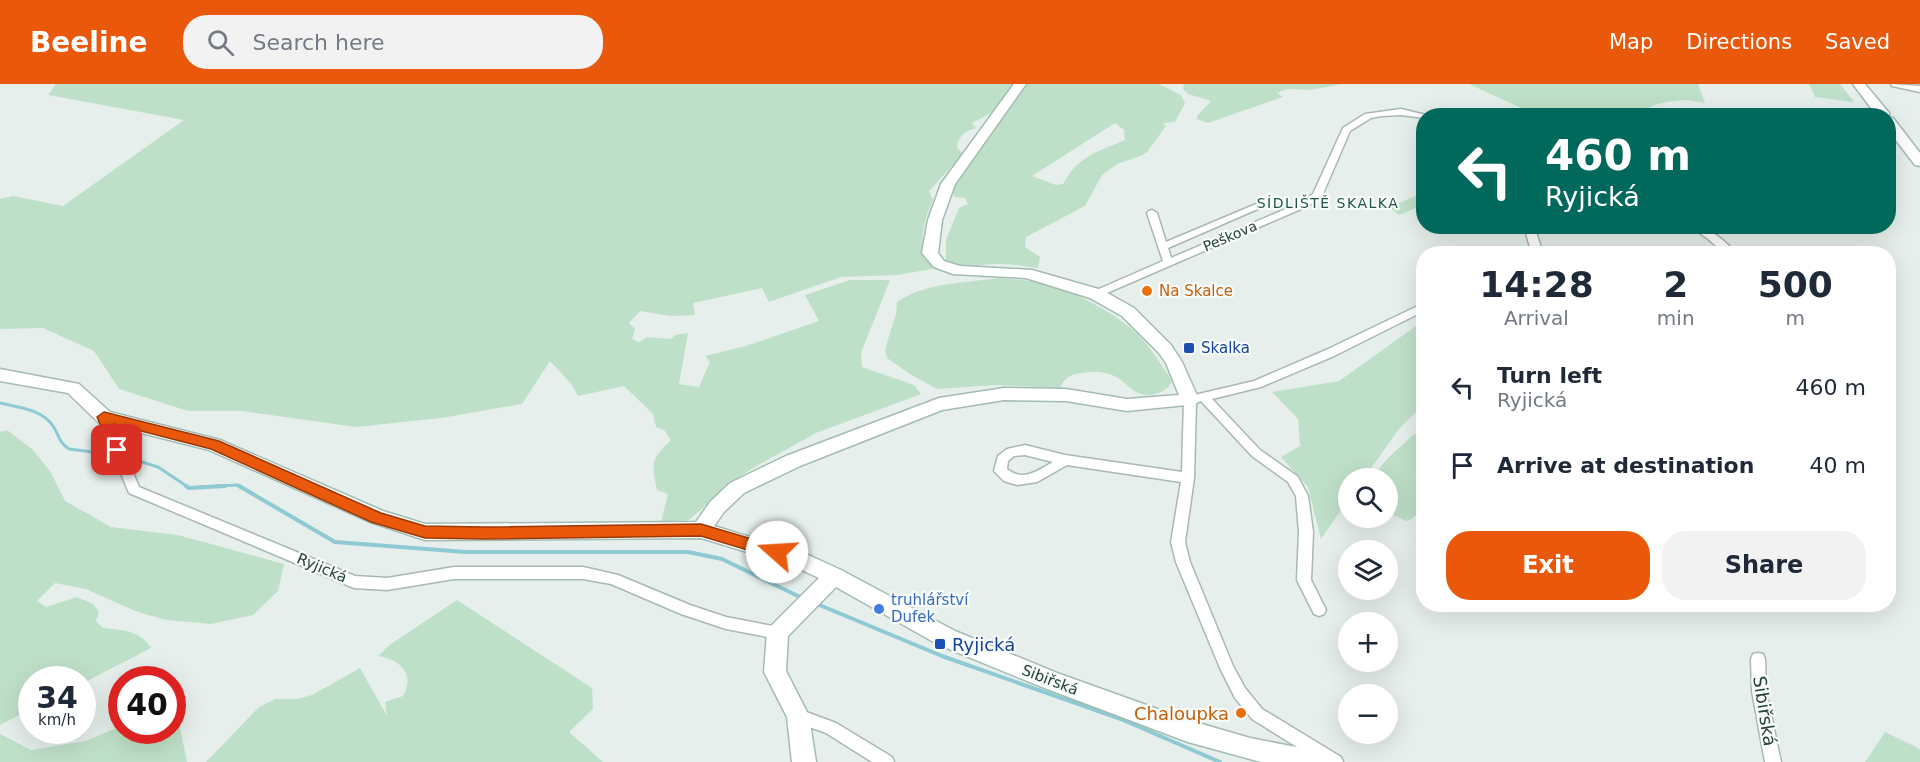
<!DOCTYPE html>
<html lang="en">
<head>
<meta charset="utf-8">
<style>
	body { margin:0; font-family:"DejaVu Sans",sans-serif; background:#f2f2f3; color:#1f2937; height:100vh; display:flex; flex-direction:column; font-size:22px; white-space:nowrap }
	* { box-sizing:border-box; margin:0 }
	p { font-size:20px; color:#747a83 }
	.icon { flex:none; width:33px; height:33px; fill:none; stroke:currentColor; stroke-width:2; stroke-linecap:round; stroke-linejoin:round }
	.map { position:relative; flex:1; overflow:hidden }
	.drawer { position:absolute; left:1416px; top:162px; width:480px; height:366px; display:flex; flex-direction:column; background:#fff; border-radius:24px; box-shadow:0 6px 24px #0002 }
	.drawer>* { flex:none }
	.banner { position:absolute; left:1416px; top:24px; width:480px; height:126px; border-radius:24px; box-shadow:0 6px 24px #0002; background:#00695c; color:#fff; overflow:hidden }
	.fabs { position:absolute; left:1338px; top:384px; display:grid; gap:12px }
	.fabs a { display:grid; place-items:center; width:60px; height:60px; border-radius:50%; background:#fff; box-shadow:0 6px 24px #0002; font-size:30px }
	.speed { position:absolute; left:18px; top:582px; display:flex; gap:12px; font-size:30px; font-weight:700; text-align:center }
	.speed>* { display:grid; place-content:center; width:78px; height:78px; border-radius:50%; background:#fff; box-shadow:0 6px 24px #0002; line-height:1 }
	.speed small { font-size:15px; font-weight:400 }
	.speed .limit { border:9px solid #d22; background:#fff; color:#111 }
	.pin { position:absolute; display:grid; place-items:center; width:51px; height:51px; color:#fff; margin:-26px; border-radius:12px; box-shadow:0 3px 9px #0006 }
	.me { position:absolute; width:66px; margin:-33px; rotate:289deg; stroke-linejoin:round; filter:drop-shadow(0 0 4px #0008) }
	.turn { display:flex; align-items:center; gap:21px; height:126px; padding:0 30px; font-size:27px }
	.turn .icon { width:78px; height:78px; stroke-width:2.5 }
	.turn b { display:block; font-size:42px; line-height:51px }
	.eta { display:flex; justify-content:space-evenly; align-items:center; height:102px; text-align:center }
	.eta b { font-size:36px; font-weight:600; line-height:42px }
	.action { display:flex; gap:12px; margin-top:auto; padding:12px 30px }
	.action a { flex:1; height:69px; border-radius:24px; background:#ea580c; color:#fff; font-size:24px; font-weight:600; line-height:69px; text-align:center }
	.action a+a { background:#f2f2f3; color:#1f2937 }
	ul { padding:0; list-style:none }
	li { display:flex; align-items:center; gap:18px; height:78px; padding:0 30px }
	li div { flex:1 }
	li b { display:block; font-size:22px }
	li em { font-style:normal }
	header { display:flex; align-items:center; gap:36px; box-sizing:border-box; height:84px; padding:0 30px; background:#ea580c; color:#fff }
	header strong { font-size:28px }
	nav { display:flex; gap:33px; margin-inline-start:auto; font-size:21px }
	.search { width:420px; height:54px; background:#f2f2f3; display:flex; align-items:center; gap:15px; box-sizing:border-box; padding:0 21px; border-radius:24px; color:#747a83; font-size:22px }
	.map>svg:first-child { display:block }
	.green { fill:#bfe0c8; fill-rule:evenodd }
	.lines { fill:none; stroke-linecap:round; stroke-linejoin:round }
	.stream-far1 { stroke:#8ec9d4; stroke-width:3 }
	.stream { stroke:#8ec9d4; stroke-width:4 }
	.street-casing { stroke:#a8b8b2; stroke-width:3 }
	.secondary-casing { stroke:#a4bbb3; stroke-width:3 }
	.street { fill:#fff; fill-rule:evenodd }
	.secondary { fill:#fff; fill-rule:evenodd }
	.route { fill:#ea580c; stroke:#983908; stroke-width:1.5 }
	.food-dot { fill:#e8710a; stroke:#f7fbf9; stroke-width:2 }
	.transit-dot { fill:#1a4fb4; stroke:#f7fbf9; stroke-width:2 }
	.shop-dot { fill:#3f7fe0; stroke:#f7fbf9; stroke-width:2 }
	.labels { text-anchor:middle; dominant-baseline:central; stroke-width:4.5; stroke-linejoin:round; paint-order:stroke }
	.far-neighbourhood-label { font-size:14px; letter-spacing:1.5px; fill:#1f5548; stroke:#f7fbf9 }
	.far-street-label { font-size:14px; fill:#24423a; stroke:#f7fbf9 }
	.food-label { font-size:15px; fill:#c56008; stroke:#f7fbf9; text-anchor:start }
	.transit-label { font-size:15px; fill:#164399; stroke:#f7fbf9; text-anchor:start }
	.street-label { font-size:15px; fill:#24423a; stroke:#f7fbf9 }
	.shop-label { font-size:15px; fill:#366cbe; stroke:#f7fbf9; text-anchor:start }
	.near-transit-label { font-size:18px; fill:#164399; stroke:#f7fbf9; text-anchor:start }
	.near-street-label { font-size:18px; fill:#24423a; stroke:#f7fbf9 }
	.near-food-label { font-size:18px; fill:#c56008; stroke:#f7fbf9; text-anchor:end }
</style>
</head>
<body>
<header>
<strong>Beeline</strong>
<div class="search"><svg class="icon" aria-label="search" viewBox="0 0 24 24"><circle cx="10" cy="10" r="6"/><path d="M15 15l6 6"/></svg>Search here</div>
<nav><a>Map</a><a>Directions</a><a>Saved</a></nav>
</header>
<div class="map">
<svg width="1920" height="678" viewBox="0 0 1920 678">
	<rect width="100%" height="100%" fill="#e6efeb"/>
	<!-- green -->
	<g class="green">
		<path d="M56 0H1015L995 27 972 39 976 44C965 47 959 51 957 63L963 70 929 107 933 116C926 130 917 160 927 174 930 177 935 181 938 184L897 191 841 193 769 218 762 204 693 219 695 231 670 232 640 227 629 239 635 245 632 255 639 258 647 253 672 255 675 251 688 249 679 300 699 303 710 278 705 272 746 262 819 237 805 211 850 196H890L861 269 862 283 914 301 921 310 816 349 751 385 726 403 689 436 661 438 668 410 657 406C651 379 651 375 671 356L665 347 656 343 653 330 624 302 578 312 572 301 550 277 522 320 441 334 356 343 242 327H188L119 305 94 267 43 244 0 245V115L13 112 63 122 184 36 48 11Z"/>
		<path d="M1024 0H1159L1181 11 1185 19 1175 38 1163 39 1166 42 1147 68 1140 72 1117 80 1102 91 1085 122 1026 153 1025 163 1040 173 1038 184C1025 182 1012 180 999 180 976 180 969 187 946 177V156L959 124 968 120 965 114 954 113 953 108 956 100 953 101ZM1115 39 1124 46 1125 56C1097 68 1078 72 1063 100L1056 101 1032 92Z"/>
		<path d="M1184 0H1342L1310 6 1287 5 1277 9 1283 13 1208 39 1197 35V32L1211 17 1188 10 1183 5Z"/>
		<path d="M1469 0H1698L1705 19 1686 16 1666 18 1655 21 1632 31H1536Z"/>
		<path d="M1809 0H1840L1854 18 1815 13Z"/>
		<path d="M1423 109V121L1399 131 1389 123Z"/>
		<path d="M1000 194C1015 196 1032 196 1046 200 1074 207 1110 227 1132 245 1147 258 1158 276 1169 292L1172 297C1167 309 1148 315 1136 308 1126 302 1121 293 1109 290 1101 287 1090 288 1081 289 1070 291 1065 293 1060 304L996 301 937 305 910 290 887 274 885 265 896 230 897 218C926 198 966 199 1000 194Z"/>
		<path d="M1423 237V321L1399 345 1364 394H1348V416L1321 455 1308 403 1281 373 1300 362 1298 335 1272 308 1339 297Z"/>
		<path d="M7 346 32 365 50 387 65 417 111 443 178 451 284 480 278 507 253 531 211 540 166 536 135 527 86 505 55 499 37 517 46 523 77 513 93 520 99 528 96 537 103 544C123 546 139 546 151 564L83 599 82 596H32L31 625 0 641V348Z"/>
		<path d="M1414 350 1423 355V423L1412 435 1406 437 1388 428V394H1374C1385 373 1398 366 1414 350Z"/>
		<path d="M457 516 592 604 593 625 569 648 603 678H206L259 623 275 615H297L312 611 360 584 387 632 385 618 403 612C416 590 399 575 378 572L391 560Z"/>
		<path d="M175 620 187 678H0V650L31 666 86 657 121 642 122 646H172L173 621Z"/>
		<path d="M1885 648 1920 665V678H1865Z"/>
	</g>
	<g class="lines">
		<!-- stream-far1 -->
		<g class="stream-far1">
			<path d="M0 319C17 323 42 325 53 342 59 351 59 359 69 365L116 371"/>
			<path d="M123 372 158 383 188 403"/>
			<path d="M200 403 238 401 242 403"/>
		</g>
		<!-- stream -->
		<g class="stream">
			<path d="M186 402 189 404 225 402"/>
			<path d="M239 402 335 458 466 468H688L722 475 802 514"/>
			<path d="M817 520 942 572 1121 635 1220 678"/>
		</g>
		<defs>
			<g id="street">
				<path d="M1891 0 1920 2V8L1892 2Z"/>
				<path d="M1401 25 1430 32H1424V34L1401 31 1382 32 1371 34 1350 47 1322 112 1308 122 1100 212H1092L1091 210 1092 208 1163 177 1147 129 1149 127 1152 126 1157 129 1166 158 1261 118 1264 117 1269 120 1168 164 1171 174 1302 118 1313 110 1343 44 1365 30Z"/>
				<path d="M1524 142H1534L1535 145 1541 164 1535 170H1522L1530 163Z"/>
				<path d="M1689 142C1709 142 1724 156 1737 170H1725L1707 154Z"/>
				<path d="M1424 219V227L1334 272 1261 303 1212 315 1260 366 1297 392 1299 395 1308 412 1313 448 1311 496 1326 526 1324 530 1319 532 1314 530 1297 496 1299 448 1296 412 1288 398 1252 372 1201 317 1196 319 1194 394 1185 458 1190 478 1233 582 1245 604 1262 625 1341 673 1343 678H1321L1252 635 1235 614 1220 584 1176 478 1171 458 1181 398 1067 381 1037 398 1017 401 1004 397 994 387 998 372 1007 365 1025 361 1065 371 1182 388 1184 316 1186 313 1254 297 1326 266ZM1025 371 1053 378C1037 387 1023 398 1007 385L1008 377 1014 372Z"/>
				<path d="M104 329 110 333 139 403 355 492 387 494 454 483H583L618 491 690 521 726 533 778 543 783 545 785 549 783 553 778 555 726 545 681 530 611 500 583 495H454L387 506 354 504 129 409 98 333Z"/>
				<path d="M1758 569 1763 570 1765 575 1766 607 1781 678H1765L1752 607 1751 575 1753 570Z"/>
				<path d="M798 625 836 639 892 673 894 678H872L826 649 793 637 790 632 793 627Z"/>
			</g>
			<g id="secondary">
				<path d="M1014 0H1026L955 100 942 136 938 169 944 177 960 182 1032 186 1102 206 1134 224 1171 261 1182 278 1199 316 1196 320 1127 327 1066 317 1004 316 942 326 800 382 744 409 724 428 714 442 806 470 841 486 955 547 1057 589 1188 636 1250 654 1317 667 1325 670 1329 678H1261L1188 658 1042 603 939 561 836 503 788 552 786 587 809 632 816 678H792L787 633 764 588 767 549 770 543 819 494 793 482 701 454 425 456 370 438 209 366 98 338 68 309 0 297V285L79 300 110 328 220 356 383 427 425 440 696 438 710 418 730 399 786 372 939 314 1004 304 1066 305 1127 315 1179 311 1166 279 1159 269 1122 232 1090 214 1026 194 953 190 934 183 922 169 928 136 941 100Z"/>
				<path d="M1853 0H1865L1889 29V33L1893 34 1920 69V82L1915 81 1888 46V32H1877Z"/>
			</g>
		</defs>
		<!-- street casing -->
		<use href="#street" class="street-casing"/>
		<!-- secondary casing -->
		<use href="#secondary" class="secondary-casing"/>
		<!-- street -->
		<use href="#street" class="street"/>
		<!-- secondary -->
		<use href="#secondary" class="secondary"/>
	</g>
	<!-- route -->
	<path class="route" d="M104 328 219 357 381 429 425 442 484 443 701 440 783 464 785 468 783 473 777 475 701 452 484 455 425 454 371 438 211 365 114 340 124 366 122 370H113L97 333Z"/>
	<!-- markers -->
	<g class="food-dot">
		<circle cx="1147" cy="207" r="6"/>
		<circle cx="1241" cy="629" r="6"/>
	</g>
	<g class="transit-dot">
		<rect x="1183" y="258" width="12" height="12" rx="3"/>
		<rect x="934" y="554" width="12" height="12" rx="3"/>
	</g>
	<circle class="shop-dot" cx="879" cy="525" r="6"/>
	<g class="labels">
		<!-- far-neighbourhood labels -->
		<g class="far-neighbourhood-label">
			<text x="1328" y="119">SÍDLIŠTĚ SKALKA</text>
		</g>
		<!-- far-street labels -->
		<g class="far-street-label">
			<text transform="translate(1230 152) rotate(-23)">Peškova</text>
		</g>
		<!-- food labels -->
		<g class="food-label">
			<text x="1159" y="207">Na Skalce</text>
		</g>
		<!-- transit labels -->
		<g class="transit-label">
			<text x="1201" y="264">Skalka</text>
		</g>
		<!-- street labels -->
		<g class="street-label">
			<text transform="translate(322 484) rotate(23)">Ryjická</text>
			<text transform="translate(1050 596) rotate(21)">Sibiřská</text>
		</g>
		<!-- shop labels -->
		<g class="shop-label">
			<text x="891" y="516">truhlářství<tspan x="891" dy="17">Dufek</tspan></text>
		</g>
		<!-- near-transit labels -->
		<g class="near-transit-label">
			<text x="952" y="560">Ryjická</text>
		</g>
		<!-- near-street labels -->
		<g class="near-street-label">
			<text transform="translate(1765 627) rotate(81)">Sibiřská</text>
		</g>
		<!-- near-food labels -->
		<g class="near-food-label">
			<text x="1229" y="629">Chaloupka</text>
		</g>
	</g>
</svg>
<div class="fabs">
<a><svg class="icon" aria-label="search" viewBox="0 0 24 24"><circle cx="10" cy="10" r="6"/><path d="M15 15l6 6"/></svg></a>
<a><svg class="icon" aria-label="layers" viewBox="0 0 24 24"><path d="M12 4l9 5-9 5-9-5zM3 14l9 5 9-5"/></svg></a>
<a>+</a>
<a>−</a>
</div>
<div class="speed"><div>34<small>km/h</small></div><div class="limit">40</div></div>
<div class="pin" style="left:117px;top:366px;background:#d93025"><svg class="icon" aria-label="arrive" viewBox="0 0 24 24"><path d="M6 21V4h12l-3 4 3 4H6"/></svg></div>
<svg class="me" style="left:777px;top:468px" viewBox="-20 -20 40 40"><circle r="19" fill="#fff"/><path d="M0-13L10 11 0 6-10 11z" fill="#ea580c"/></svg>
<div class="banner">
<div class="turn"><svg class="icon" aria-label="left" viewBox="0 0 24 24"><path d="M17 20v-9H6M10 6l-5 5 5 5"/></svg><div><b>460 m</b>Ryjická</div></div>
</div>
<section class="drawer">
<div class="eta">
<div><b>14:28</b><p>Arrival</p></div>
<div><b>2</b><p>min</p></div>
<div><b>500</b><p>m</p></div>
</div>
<ul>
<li><svg class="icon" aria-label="left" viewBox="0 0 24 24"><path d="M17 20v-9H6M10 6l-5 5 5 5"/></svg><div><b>Turn left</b><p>Ryjická</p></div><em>460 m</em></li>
<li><svg class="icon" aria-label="arrive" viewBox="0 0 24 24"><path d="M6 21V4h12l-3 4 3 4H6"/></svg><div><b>Arrive at destination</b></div><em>40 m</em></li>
</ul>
<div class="action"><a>Exit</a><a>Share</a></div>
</section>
</div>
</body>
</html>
